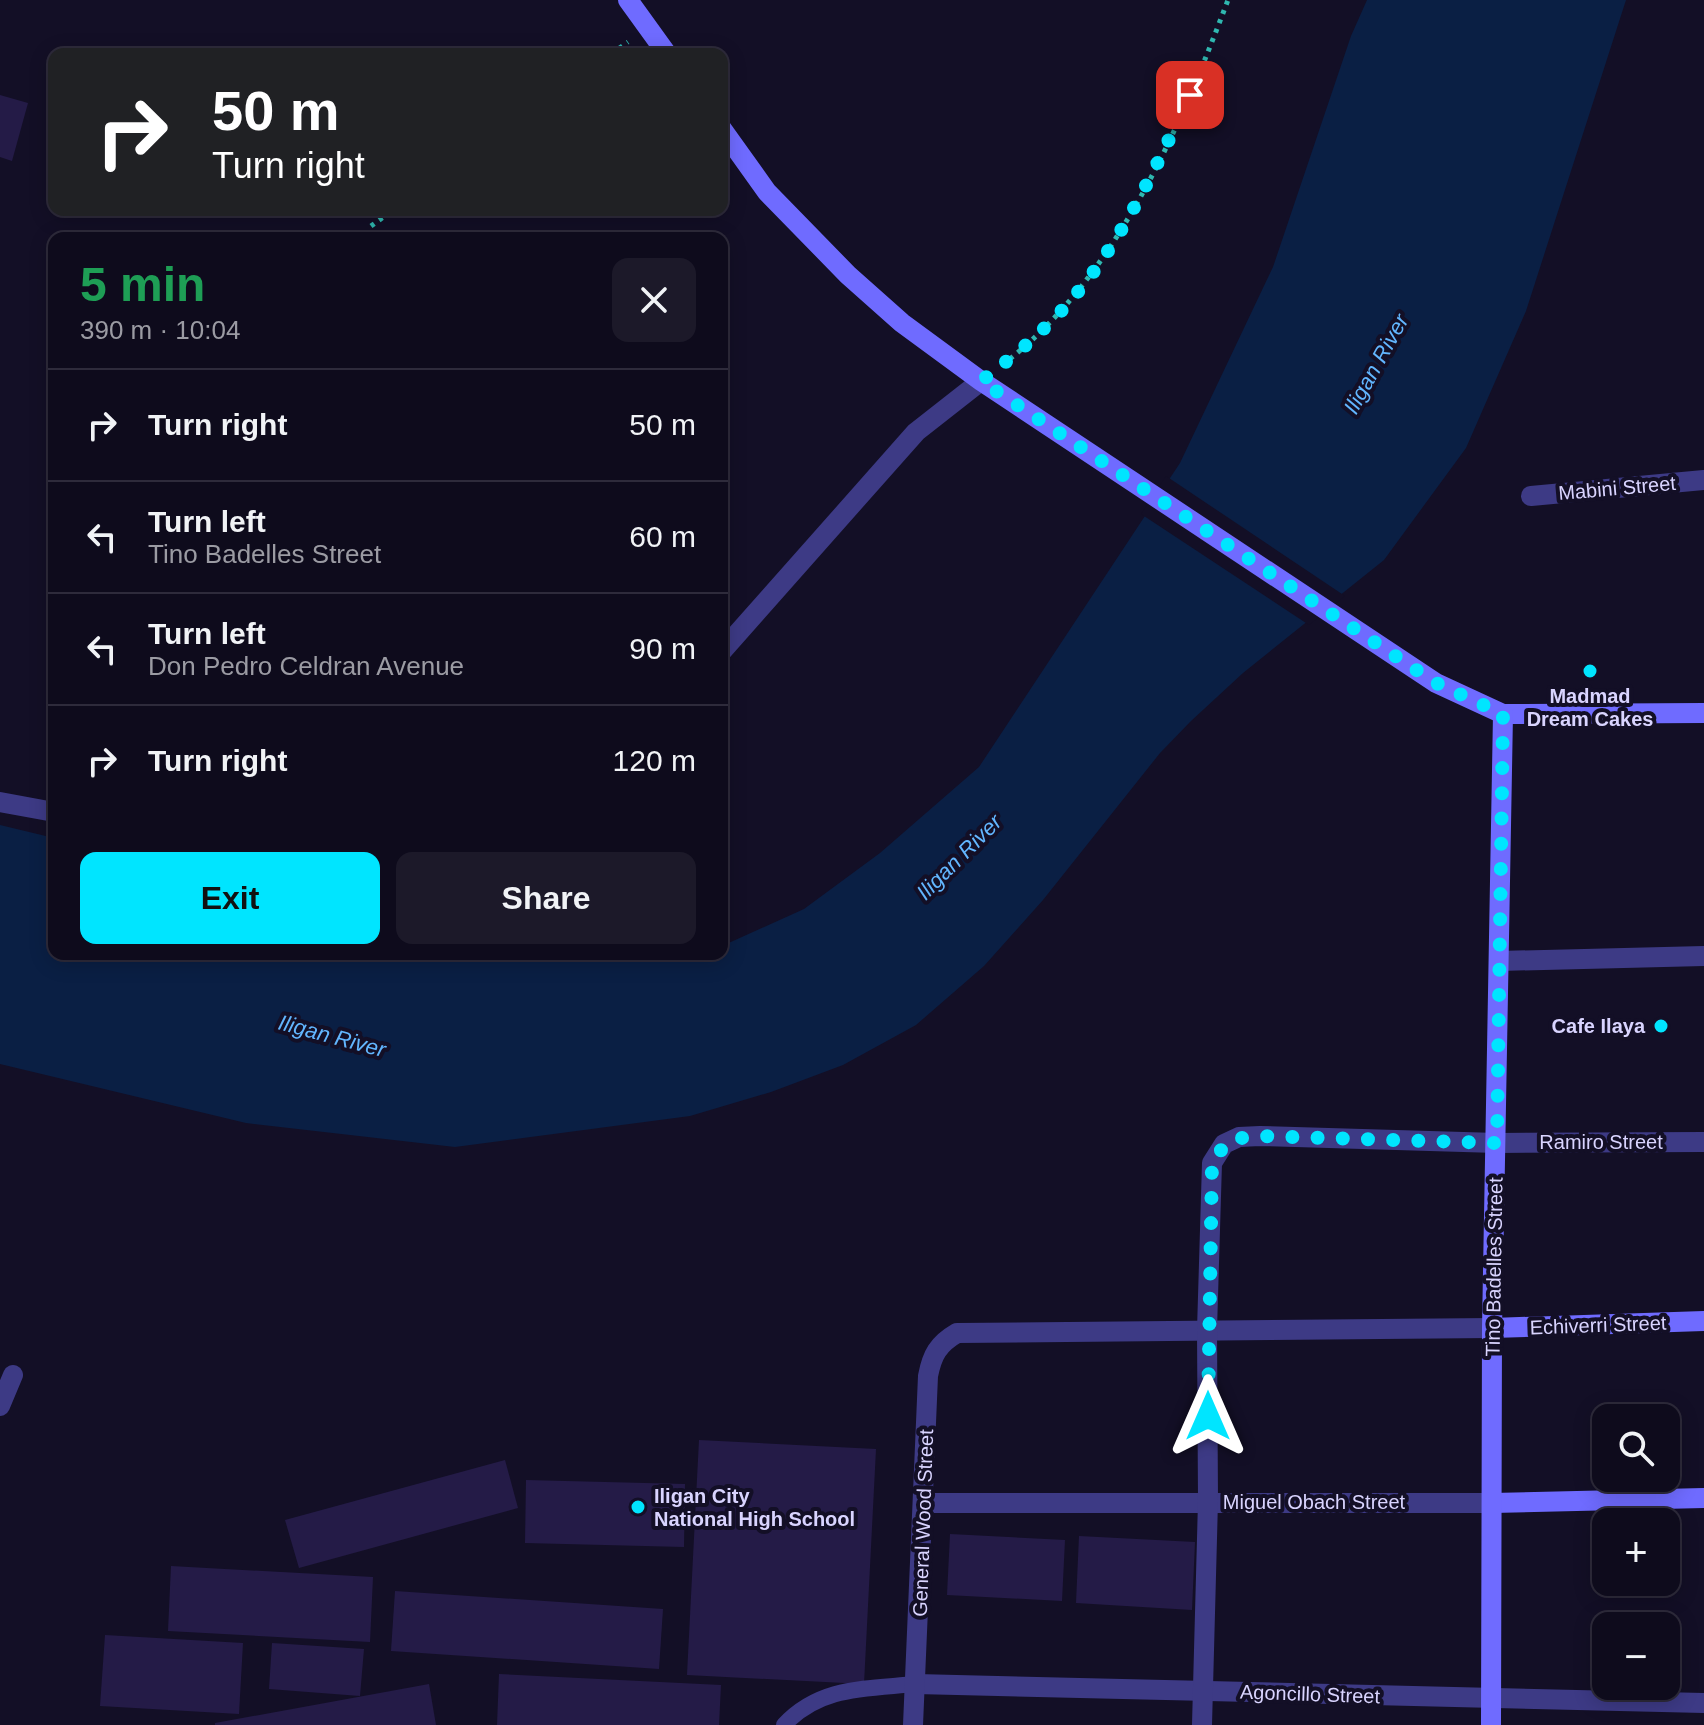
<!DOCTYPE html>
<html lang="en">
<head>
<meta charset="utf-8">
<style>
	body { margin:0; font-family:Helvetica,sans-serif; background:#1c1929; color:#f1f3f6; height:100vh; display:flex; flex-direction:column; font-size:30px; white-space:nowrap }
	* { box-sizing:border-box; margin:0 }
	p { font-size:26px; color:#9b9ba3 }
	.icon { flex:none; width:44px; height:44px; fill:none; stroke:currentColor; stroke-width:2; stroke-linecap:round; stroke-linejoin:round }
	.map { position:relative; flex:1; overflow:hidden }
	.sheet { position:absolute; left:48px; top:232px; width:680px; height:728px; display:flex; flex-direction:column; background:#0e0b1c; border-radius:16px; box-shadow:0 4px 20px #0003,0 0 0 2px #2e2b3b }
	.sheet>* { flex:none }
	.banner { position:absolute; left:48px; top:48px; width:680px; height:168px; border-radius:16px; box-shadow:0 4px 20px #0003,0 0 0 2px #2e2b3b; background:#202124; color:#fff; overflow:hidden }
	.controls { position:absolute; left:1592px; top:1404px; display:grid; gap:16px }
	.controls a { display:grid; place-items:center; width:88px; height:88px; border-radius:16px; background:#0e0b1c; box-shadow:0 4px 20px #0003,0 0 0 2px #2e2b3b; font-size:40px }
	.pin { position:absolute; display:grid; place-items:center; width:68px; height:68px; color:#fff; margin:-34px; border-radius:16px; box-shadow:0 4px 12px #0006 }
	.me { position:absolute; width:88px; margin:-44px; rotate:0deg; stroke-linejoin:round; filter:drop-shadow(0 0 6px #0008) }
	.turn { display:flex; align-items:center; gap:28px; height:168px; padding:0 32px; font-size:36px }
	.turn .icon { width:104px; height:104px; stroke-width:2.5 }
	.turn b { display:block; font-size:56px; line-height:68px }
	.round { display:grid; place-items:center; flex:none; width:84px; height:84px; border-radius:16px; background:#1c1929 }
	.head { display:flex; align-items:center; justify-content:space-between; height:136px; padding:0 32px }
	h1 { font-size:48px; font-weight:800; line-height:60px; color:#1e9e55 }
	.action { display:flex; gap:16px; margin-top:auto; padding:16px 32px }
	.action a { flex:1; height:92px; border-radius:16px; background:#00e5ff; color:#111; font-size:32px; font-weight:800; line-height:92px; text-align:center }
	.action a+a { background:#1c1929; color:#f1f3f6 }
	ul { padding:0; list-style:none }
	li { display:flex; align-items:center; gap:24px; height:112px; padding:0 32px; border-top:2px solid #2e2b3b }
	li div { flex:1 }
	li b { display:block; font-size:30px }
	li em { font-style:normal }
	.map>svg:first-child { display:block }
	.water { fill:#0a1f44 }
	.pier { fill:#130f26 }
	.building { fill:#241b47 }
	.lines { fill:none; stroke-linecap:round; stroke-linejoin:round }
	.path { stroke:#2fb8b0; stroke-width:5; stroke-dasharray:4 6; stroke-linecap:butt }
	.lane { stroke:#3d3a85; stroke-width:16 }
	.street { stroke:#3d3a85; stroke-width:20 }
	.secondary { stroke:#6f6bff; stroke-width:20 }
	.route { stroke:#00e5ff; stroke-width:14; stroke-dasharray:0 25.2 }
	.poi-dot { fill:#00e5ff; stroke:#130f26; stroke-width:3 }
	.labels { text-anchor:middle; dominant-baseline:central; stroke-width:8; stroke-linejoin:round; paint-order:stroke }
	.street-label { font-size:20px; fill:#d9d4ff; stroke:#130f26 }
	.poi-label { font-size:20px; font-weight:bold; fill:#d9d4ff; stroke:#130f26 }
	.water-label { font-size:22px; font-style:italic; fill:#62b6ff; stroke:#130f26 }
</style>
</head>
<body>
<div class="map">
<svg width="1704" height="1725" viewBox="0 0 1704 1725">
	<rect width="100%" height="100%" fill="#130f26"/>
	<!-- water -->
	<path class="water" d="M1367 0H1626L1526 311 1466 448 1384 560 1243 673 1191 721 1160 753 1043 900 984 966 916 1025 843 1065 771 1092 690 1116 455 1147 246 1123 0 1064V825L54 838V954H722V946L804 909 880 853 979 767 1180 463 1273 267 1351 36Z"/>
	<!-- pier -->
	<path class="pier" d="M1166 476 1345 596 1309 625 1141 514Z"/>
	<!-- building -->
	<g class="building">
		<path d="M0 95 28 103 12 161 0 157Z"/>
		<path d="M699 1440 876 1449 864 1684 687 1675Z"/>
		<path d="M505 1460 518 1508 299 1568 285 1520Z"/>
		<path d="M526 1480 685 1484 684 1547 525 1543Z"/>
		<path d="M950 1534 1065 1540 1062 1601 947 1595Z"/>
		<path d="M1079 1536 1195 1542 1192 1610 1076 1603Z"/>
		<path d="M171 1566 373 1577 370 1642 168 1631Z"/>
		<path d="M395 1591 663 1609 659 1669 391 1651Z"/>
		<path d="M105 1635 243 1643 239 1714 100 1706Z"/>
		<path d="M272 1643 364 1649 360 1696 269 1689Z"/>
		<path d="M499 1674 721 1685 719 1725H497Z"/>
		<path d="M429 1684 436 1725H215V1723Z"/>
	</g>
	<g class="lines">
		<!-- path -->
		<g class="path">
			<path d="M611 54 628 42"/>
			<path d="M371 226 393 210"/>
			<path d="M1002 365C1116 279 1179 130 1228 0"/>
		</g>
		<!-- lane -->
		<path class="lane" d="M784 1725C820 1686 866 1689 916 1684"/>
		<!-- street -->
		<g class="street">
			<path d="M1531 496 1704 480"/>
			<path d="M722 651 916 432 981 381"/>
			<path d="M0 802 54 812"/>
			<path d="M1499 961 1704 956"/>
			<path d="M0 1406 13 1375"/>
			<path d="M925 1503H1492"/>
			<path d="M916 1684 1704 1703"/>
			<path d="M913 1725 928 1376C932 1355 938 1344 957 1333L1492 1328"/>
			<path d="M1202 1725 1208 1501 1207 1330 1212 1163 1224 1144 1239 1137 1260 1136 1497 1143 1704 1142"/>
		</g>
		<!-- secondary -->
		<g class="secondary">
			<path d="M628 0 667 54"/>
			<path d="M722 129 767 192 848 275 902 323 981 381 1436 683 1503 714 1704 713"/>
			<path d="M1492 1328 1704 1321"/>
			<path d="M1492 1503 1704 1498"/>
			<path d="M1491 1725 1492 1328 1503 714"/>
		</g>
	</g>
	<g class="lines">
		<!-- route -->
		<path class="route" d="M1190 95C1159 161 1124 237 1077 293 1049 327 1016 355 981 381L1436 683 1503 714 1497 1143 1260 1136C1233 1138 1227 1139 1212 1163L1208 1416"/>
	</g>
	<!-- markers -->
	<g class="poi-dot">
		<circle cx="1590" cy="671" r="8"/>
		<circle cx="1661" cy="1026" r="8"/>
		<circle cx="638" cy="1507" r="8"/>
	</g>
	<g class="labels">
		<!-- street labels -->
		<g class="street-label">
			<text transform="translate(1617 488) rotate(-5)">Mabini Street</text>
			<text x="1601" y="1142">Ramiro Street</text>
			<text transform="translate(1494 1267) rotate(-89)">Tino Badelles Street</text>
			<text transform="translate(1598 1325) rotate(-2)">Echiverri Street</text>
			<text x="1314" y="1502">Miguel Obach Street</text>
			<text transform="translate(923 1523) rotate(-88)">General Wood Street</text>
			<text transform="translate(1310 1694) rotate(2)">Agoncillo Street</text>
		</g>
		<!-- poi labels -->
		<g class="poi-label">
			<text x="1590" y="696">Madmad<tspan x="1590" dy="23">Dream Cakes</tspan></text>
			<text x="1645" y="1026" text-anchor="end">Cafe Ilaya</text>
			<text x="654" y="1496" text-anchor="start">Iligan City<tspan x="654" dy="23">National High School</tspan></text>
		</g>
		<!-- water labels -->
		<g class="water-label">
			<text transform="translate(1376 364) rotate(-61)">Iligan River</text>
			<text transform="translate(959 857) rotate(-45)">Iligan River</text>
			<text transform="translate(332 1036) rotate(15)">Iligan River</text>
		</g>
	</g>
</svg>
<div class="controls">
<a><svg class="icon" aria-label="search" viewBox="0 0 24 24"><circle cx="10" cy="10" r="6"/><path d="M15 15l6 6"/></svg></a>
<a>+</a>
<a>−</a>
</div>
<div class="pin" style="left:1190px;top:95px;background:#d93025"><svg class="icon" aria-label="arrive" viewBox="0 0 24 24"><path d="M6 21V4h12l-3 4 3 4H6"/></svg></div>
<svg class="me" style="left:1208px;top:1416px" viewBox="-20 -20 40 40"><path d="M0-17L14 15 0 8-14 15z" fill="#00e5ff" stroke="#fff" stroke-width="4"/></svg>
<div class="banner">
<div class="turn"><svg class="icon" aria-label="right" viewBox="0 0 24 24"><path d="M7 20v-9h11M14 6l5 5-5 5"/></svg><div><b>50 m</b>Turn right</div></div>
</div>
<section class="sheet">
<div class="head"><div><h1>5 min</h1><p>390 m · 10:04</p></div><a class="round"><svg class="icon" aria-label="close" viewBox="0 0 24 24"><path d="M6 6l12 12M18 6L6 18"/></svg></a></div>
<ul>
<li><svg class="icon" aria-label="right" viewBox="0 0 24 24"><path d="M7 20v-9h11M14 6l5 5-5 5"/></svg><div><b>Turn right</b></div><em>50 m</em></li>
<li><svg class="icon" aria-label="left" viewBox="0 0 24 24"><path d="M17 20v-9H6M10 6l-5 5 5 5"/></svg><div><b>Turn left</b><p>Tino Badelles Street</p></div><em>60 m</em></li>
<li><svg class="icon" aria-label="left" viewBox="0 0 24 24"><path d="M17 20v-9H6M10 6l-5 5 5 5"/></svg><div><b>Turn left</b><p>Don Pedro Celdran Avenue</p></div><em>90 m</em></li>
<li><svg class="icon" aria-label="right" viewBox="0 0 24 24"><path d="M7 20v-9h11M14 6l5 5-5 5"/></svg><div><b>Turn right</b></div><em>120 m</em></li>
</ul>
<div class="action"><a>Exit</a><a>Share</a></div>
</section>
</div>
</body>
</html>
